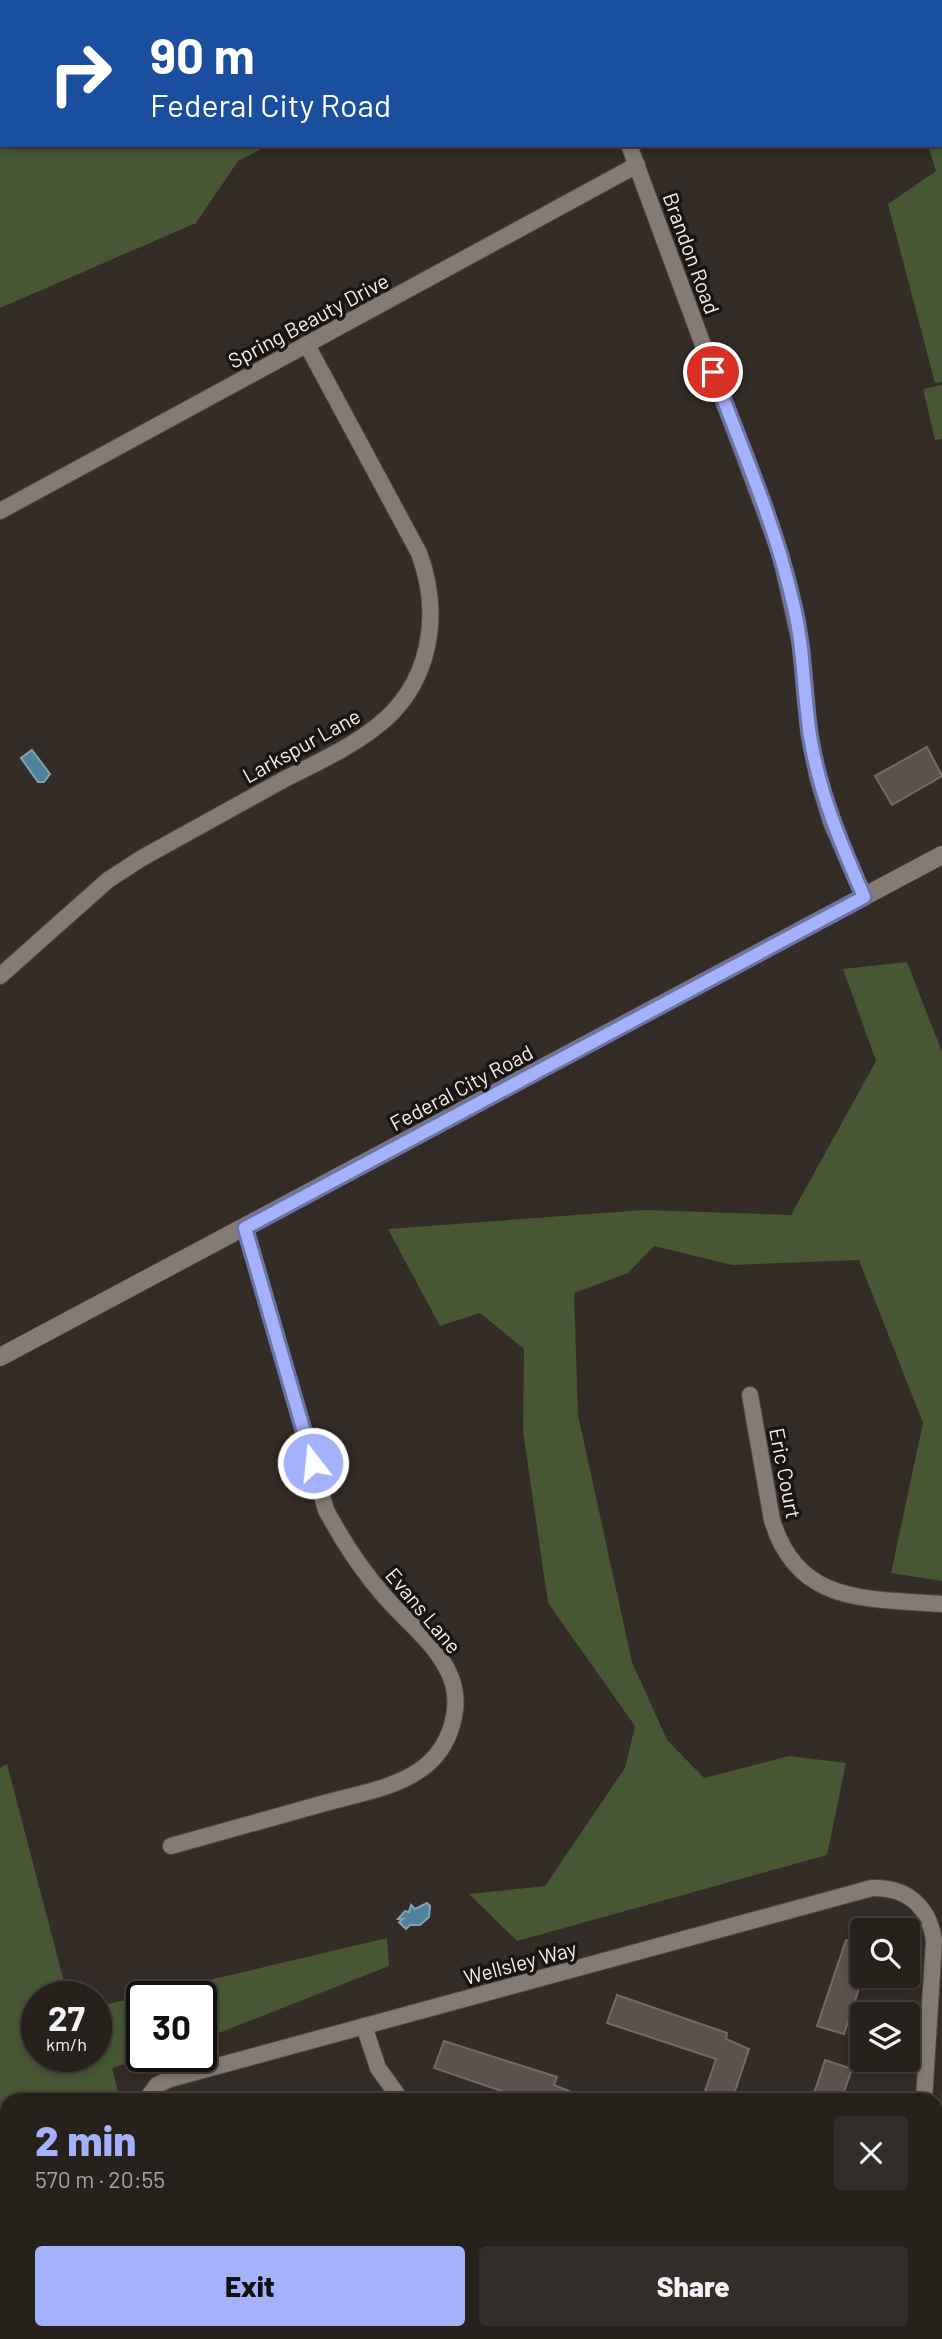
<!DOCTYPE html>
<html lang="en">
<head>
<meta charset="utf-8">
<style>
	body { margin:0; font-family:Barlow,sans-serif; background:#332e29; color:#f1f3f6; height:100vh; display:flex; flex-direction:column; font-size:26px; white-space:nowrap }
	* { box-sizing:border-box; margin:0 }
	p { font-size:23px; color:#a4a3a3 }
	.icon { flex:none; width:38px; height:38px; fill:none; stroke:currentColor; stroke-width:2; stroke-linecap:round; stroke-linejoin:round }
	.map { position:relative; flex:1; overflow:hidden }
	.sheet { position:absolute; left:0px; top:2093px; width:943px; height:247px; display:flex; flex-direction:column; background:#27211c; border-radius:21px 21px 0 0; box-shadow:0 4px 10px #0003,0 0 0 2px #433e3b }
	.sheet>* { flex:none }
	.guide { position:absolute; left:0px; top:0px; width:943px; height:147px; box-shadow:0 4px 10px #0003,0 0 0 2px #433e3b; background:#1a4fa0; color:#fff; overflow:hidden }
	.buttons { position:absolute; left:850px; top:1918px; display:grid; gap:14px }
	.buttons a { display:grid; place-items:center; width:70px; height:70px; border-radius:7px; background:#27211c; box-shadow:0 4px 10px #0003,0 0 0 2px #433e3b; font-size:35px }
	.speed { position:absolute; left:21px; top:1981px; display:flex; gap:14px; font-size:35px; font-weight:700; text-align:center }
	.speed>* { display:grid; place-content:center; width:91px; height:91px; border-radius:50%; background:#27211c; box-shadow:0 4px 10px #0003,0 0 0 2px #433e3b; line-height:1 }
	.speed small { font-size:18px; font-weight:400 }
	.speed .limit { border:4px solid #111; border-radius:10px; background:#fff; color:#111 }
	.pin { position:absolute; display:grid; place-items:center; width:60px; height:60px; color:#fff; margin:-30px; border:4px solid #fff; border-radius:50%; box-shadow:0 2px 7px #0007 }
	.me { position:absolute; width:77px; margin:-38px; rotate:344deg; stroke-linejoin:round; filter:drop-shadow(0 0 5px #0008) }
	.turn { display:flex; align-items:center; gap:24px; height:147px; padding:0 35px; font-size:32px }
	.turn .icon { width:91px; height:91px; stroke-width:2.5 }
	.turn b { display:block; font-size:49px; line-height:60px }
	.round { display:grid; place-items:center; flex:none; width:74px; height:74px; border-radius:7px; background:#332e29 }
	.summary { display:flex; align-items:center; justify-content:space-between; height:119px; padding:0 35px }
	h1 { font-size:42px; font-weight:800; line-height:52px; color:#a4b2fc }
	.cta { display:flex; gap:14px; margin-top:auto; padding:14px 35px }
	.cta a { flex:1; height:80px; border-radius:7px; background:#a4b2fc; color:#111; font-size:28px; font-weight:800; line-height:80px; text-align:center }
	.cta a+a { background:#332e29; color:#f1f3f6 }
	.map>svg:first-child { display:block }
	.green { fill:#475734 }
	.water { fill:#4f829c; stroke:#80a2b3; stroke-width:2 }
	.building { fill:#5c524d; stroke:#746964; stroke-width:2 }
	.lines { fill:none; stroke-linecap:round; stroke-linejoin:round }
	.service-casing { stroke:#504943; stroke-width:10 }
	.minor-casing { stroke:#504943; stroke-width:18 }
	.tertiary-casing { stroke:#504943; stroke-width:19 }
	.service { stroke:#847b74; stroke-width:8 }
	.minor { stroke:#847b74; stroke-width:16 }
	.tertiary { stroke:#847b74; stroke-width:18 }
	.route-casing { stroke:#6b74a4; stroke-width:18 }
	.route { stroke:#a4b2fc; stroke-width:12 }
	.labels { text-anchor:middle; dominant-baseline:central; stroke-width:7; stroke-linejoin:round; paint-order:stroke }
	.street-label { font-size:21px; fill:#f3ede9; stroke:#191513 }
</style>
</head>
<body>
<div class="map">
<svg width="942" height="2339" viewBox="0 0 942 2339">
	<rect width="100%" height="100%" fill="#342c26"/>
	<!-- green -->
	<g class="green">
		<path d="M848 0H942V382L935 383 888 204 936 171 928 145H942V2Z"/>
		<path d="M0 17 2 145H269L238 161 196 223 0 308Z"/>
		<path d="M942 385V439L935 440 923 389Z"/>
		<path d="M907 962 942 1052V1581L891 1573 923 1423 859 1260 732 1265 654 1246 628 1273 574 1293 578 1415 632 1662 667 1740 704 1778 789 1756 846 1763 827 1855 517 1941 469 1894 545 1886 625 1768 635 1726 548 1603 523 1431 524 1349 480 1313 440 1326 388 1229 644 1210 791 1215 876 1061 843 969Z"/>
		<path d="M7 1764 68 1997H37V2056H96V2007L387 1938 389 1966 201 2040V1997H142V2056H151L112 2068 120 2100H7V2125L0 2128V1768Z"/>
		<path d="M942 2091V2300H936V2158Z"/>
	</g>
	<!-- water -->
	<g class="water">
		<path d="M32 750 50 774 44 782H38L21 758Z"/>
		<path d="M427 1903 430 1906 429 1917 420 1925H410L406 1929 399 1922 403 1919H398L405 1911 409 1912 411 1905 415 1909Z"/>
	</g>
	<!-- building -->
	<g class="building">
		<path d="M927 747 942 776 892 805 875 776Z"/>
		<path d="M846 1940 863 1946V1976L844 2034 817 2026Z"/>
		<path d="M617 1995 727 2033 726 2039 749 2049 732 2100H702L716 2059 607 2023Z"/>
		<path d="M444 2041 557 2077 554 2085 591 2100H528L434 2068Z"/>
		<path d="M825 2060 852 2069 841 2100H812Z"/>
	</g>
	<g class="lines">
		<defs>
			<g id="service">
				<path d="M936 2318H942"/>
				<path d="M445 2339 446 2333"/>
			</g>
			<g id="minor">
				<path d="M575 0 576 2"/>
				<path d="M629 145 780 553 802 651 809 734 818 779 831 822 864 897"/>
				<path d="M0 511 637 165"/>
				<path d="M0 976 108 880 142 858C189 832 236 806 283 780 314 764 348 749 376 727 431 685 442 615 419 553L307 345"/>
				<path d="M750 1395 772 1520C798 1606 868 1598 942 1604"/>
				<path d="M171 1846C222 1832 273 1818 325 1803 357 1794 392 1789 420 1770 451 1749 465 1704 448 1671 434 1642 406 1621 386 1598 362 1571 343 1542 326 1510L245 1228"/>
				<path d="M364 2026 378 2068 401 2100"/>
				<path d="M146 2100 157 2085 170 2079 872 1888C907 1887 929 1906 934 1941L924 2100"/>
				<path d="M194 2333 195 2339"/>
				<path d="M684 2333 687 2339"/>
				<path d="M802 2339 809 2333"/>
			</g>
			<path id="tertiary" d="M0 1357 942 855"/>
		</defs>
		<!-- service casing -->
		<use href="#service" class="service-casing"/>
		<!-- minor casing -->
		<use href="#minor" class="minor-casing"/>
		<!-- tertiary casing -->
		<use href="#tertiary" class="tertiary-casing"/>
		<!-- service -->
		<use href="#service" class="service"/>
		<!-- minor -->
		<use href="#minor" class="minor"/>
		<!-- tertiary -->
		<use href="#tertiary" class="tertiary"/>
	</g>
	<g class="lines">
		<defs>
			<path id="route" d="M313 1463 245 1228 864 897C841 844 819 793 810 736 803 690 804 644 792 599 774 521 741 447 713 372"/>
		</defs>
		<!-- route casing -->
		<use href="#route" class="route-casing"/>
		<!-- route -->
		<use href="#route" class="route"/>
	</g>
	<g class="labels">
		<!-- street labels -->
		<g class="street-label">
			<text transform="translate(692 253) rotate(70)">Brandon Road</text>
			<text transform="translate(308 320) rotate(-28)">Spring Beauty Drive</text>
			<text transform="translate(301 745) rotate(-29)">Larkspur Lane</text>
			<text transform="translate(461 1087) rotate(-28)">Federal City Road</text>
			<text transform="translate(786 1473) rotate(79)">Eric Court</text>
			<text transform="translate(424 1610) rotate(50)">Evans Lane</text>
			<text transform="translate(520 1962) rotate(-15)">Wellsley Way</text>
		</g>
	</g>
</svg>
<div class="buttons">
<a><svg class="icon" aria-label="search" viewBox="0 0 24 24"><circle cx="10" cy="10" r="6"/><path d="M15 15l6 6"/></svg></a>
<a><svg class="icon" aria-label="layers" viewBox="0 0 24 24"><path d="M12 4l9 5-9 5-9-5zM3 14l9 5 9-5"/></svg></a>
</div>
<div class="speed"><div>27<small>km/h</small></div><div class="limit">30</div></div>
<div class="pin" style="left:713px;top:372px;background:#d93025"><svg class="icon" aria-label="arrive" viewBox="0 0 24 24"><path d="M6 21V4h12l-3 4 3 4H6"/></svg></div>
<svg class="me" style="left:313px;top:1463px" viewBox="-20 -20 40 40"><circle r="17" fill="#a4b2fc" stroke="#fff" stroke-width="3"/><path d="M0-11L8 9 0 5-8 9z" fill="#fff"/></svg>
<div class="guide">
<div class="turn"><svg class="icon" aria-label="right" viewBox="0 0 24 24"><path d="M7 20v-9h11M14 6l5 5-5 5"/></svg><div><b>90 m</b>Federal City Road</div></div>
</div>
<section class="sheet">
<div class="summary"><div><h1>2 min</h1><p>570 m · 20:55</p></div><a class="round"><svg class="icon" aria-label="close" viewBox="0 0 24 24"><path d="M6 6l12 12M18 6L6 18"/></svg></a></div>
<div class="cta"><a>Exit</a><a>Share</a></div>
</section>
</div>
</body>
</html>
